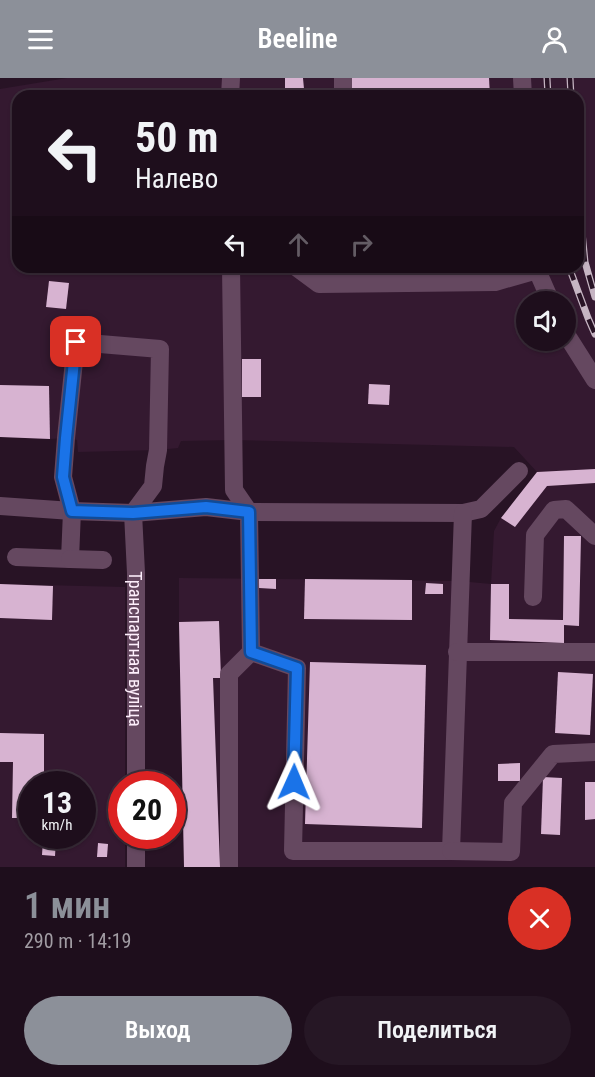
<!DOCTYPE html>
<html lang="ru">
<head>
<meta charset="utf-8">
<style>
	body { margin:0; font-family:"Roboto Condensed",sans-serif; background:#261725; color:#f1f3f6; height:100vh; display:flex; flex-direction:column; font-size:22px; white-space:nowrap }
	* { box-sizing:border-box; margin:0 }
	p { font-size:20px; color:#a19ca3 }
	.icon { flex:none; width:33px; height:33px; fill:none; stroke:currentColor; stroke-width:2; stroke-linecap:round; stroke-linejoin:round }
	.map { position:relative; height:789px; overflow:hidden }
	.side { display:flex; flex-direction:column; background:#1e0e1c; flex:1 }
	.side>* { flex:none }
	.guide { position:absolute; left:12px; top:12px; width:572px; height:183px; border-radius:18px; box-shadow:0 2px 4px #0004,0 0 0 2px #3c2e3b; background:#1e0e1c; color:#f1f3f6; overflow:hidden }
	.tools { position:absolute; left:516px; top:213px; display:grid; gap:12px }
	.tools a { display:grid; place-items:center; width:60px; height:60px; border-radius:50%; background:#1e0e1c; box-shadow:0 2px 4px #0004,0 0 0 2px #3c2e3b; font-size:30px }
	.speed { position:absolute; left:18px; top:693px; display:flex; gap:12px; font-size:30px; font-weight:700; text-align:center }
	.speed>* { display:grid; place-content:center; width:78px; height:78px; border-radius:50%; background:#1e0e1c; box-shadow:0 2px 4px #0004,0 0 0 2px #3c2e3b; line-height:1 }
	.speed small { font-size:15px; font-weight:400 }
	.speed .limit { border:9px solid #d22; background:#fff; color:#111 }
	.pin { position:absolute; display:grid; place-items:center; width:51px; height:51px; color:#fff; margin:-26px; border-radius:12px; box-shadow:0 3px 9px #0006 }
	.me { position:absolute; width:66px; margin:-33px; rotate:1deg; stroke-linejoin:round; filter:drop-shadow(0 0 4px #0008) }
	.turn { display:flex; align-items:center; gap:21px; height:126px; padding:0 24px; font-size:27px }
	.turn .icon { width:78px; height:78px; stroke-width:2.5 }
	.turn b { display:block; font-size:42px; line-height:51px }
	.lanes { display:flex; align-items:center; height:57px; padding:0 24px; background:#0003; justify-content:center; gap:30px; direction:ltr }
	.lanes .off { opacity:.35 }
	.round { display:grid; place-items:center; flex:none; width:63px; height:63px; border-radius:32px; background:#261725 }
	.summary { display:flex; align-items:center; justify-content:space-between; height:102px; padding:0 24px }
	h1 { font-size:36px; font-weight:600; line-height:45px; color:#8c9099 }
	.button { display:flex; gap:12px; margin-top:auto; padding:12px 24px }
	.button a { flex:1; height:69px; border-radius:36px; background:#8c9099; color:#fff; font-size:24px; font-weight:600; line-height:69px; text-align:center }
	.button a+a { background:#261725; color:#f1f3f6 }
	header { display:flex; justify-content:space-between; align-items:center; height:78px; padding:0 24px; background:#8c9099; color:#fff; font-size:27px; font-weight:600 }
	.map>svg:first-child { display:block }
	.built { fill:#341930; fill-rule:evenodd }
	.building { fill:#d7b3d1 }
	.lines { fill:none; stroke-linecap:round; stroke-linejoin:round }
	.minor { stroke:#654860; stroke-width:18 }
	.rail-casing { stroke:#c6b5c3; stroke-width:7 }
	.rail { stroke:#281325; stroke-width:4.5; stroke-dasharray:14; stroke-linecap:butt }
	.route-casing { stroke:#114b97; stroke-width:15 }
	.route { stroke:#1a73e8; stroke-width:10 }
	.labels { text-anchor:middle; dominant-baseline:central; stroke-width:6; stroke-linejoin:round; paint-order:stroke }
	.street-label { font-size:18px; fill:#feeffc; stroke:#281325 }
</style>
</head>
<body>
<header><svg class="icon" aria-label="menu" viewBox="0 0 24 24"><path d="M4 6h16M4 12h16M4 18h16"/></svg>Beeline<svg class="icon" aria-label="person" viewBox="0 0 24 24"><circle cx="12" cy="8" r="4"/><path d="M4 21q1-7 8-7t8 7"/></svg></header>
<div class="map">
<svg width="595" height="789" viewBox="0 0 595 789">
	<rect width="100%" height="100%" fill="#281325"/>
	<!-- built -->
	<g class="built">
		<path d="M67 0H595V789H184L179 544V500L459 503 491 506 494 453 501 440 537 394 514 369 232 362 181 363 178 370 158 372 78 374 77 362 66 360 50 361 0 359V11ZM18 18H578V189H18ZM526 224H566V262H526Z"/>
		<path d="M0 506 125 509V706H122V758H125V789H0ZM32 706H82V758H32Z"/>
	</g>
	<!-- building -->
	<g class="building">
		<path d="M285 0H303L304 11 285 12Z"/>
		<path d="M349 0H489L490 18H349Z"/>
		<path d="M49 203 69 205 66 231 46 229Z"/>
		<rect x="242" y="281" width="19" height="38"/>
		<path d="M369 306 390 307 389 327 368 326Z"/>
		<path d="M0 307 49 308 50 361 0 359Z"/>
		<path d="M595 391V405L547 408 515 449 501 440 537 394Z"/>
		<path d="M564 458H581L579 548 564 547V565L490 562 491 506H509V541L563 542Z"/>
		<path d="M259 501H276V511L259 510Z"/>
		<path d="M305 501 412 502V542L304 541Z"/>
		<path d="M426 505 443 506V516H425Z"/>
		<path d="M0 506 53 508 52 542 0 540Z"/>
		<path d="M219 543 221 600H213L220 789H184L179 544Z"/>
		<path d="M310 584 426 587 422 750 305 746Z"/>
		<path d="M558 594 593 596 590 657 555 655Z"/>
		<path d="M0 655 44 656V706H32V740H12L13 684H0Z"/>
		<path d="M520 685V703H498V686Z"/>
		<path d="M543 699 562 700 560 757 541 756Z"/>
		<path d="M585 704H595V741L585 742Z"/>
		<path d="M43 762 56 763 55 778 42 777Z"/>
		<path d="M98 765 108 766 107 779H97Z"/>
	</g>
	<g class="lines">
		<!-- minor -->
		<g class="minor">
			<path d="M343 0V18"/>
			<path d="M522 0 523 18"/>
			<path d="M230 18 231 0"/>
			<path d="M231 189 234 412 249 434 463 435 481 431 519 393"/>
			<path d="M296 189 319 206 495 204 537 192"/>
			<path d="M536 189 537 192 551 224"/>
			<path d="M566 256 595 302"/>
			<path d="M0 428 72 433 133 435 206 429 249 434 251 574 297 590 293 773H451L463 435"/>
			<path id="s1" d="M133 435 136 495V706"/>
			<path d="M16 479 70 481 72 433 63 399 66 360 76 264 160 271 158 372 155 388 153 408 133 435"/>
			<path d="M70 481 103 482"/>
			<path d="M533 519 535 457 554 432 566 431 595 458"/>
			<path d="M457 574H595"/>
			<path d="M451 773 511 774 513 725 553 676 595 674"/>
			<path d="M136 789V758"/>
			<path d="M229 789V596L251 574"/>
		</g>
		<defs>
			<g id="rail">
				<path d="M547 0 548 18"/>
				<path d="M570 0 571 18"/>
				<path d="M578 114 585 184 595 219"/>
				<path d="M569 189 588 240 595 256"/>
			</g>
		</defs>
		<!-- rail casing -->
		<use href="#rail" class="rail-casing"/>
		<!-- rail -->
		<use href="#rail" class="rail"/>
	</g>
	<g class="lines">
		<defs>
			<path id="route" d="M76 264 66 360 63 399 72 433 133 435 206 429 249 434 251 574 297 590 294 704"/>
		</defs>
		<!-- route casing -->
		<use href="#route" class="route-casing"/>
		<!-- route -->
		<use href="#route" class="route"/>
	</g>
	<g class="labels">
		<!-- street labels -->
		<g class="street-label">
			<text stroke="none"><textPath href="#s1" startOffset="136">Транспартная вуліца</textPath></text>
		</g>
	</g>
</svg>
<div class="tools">
<a><svg class="icon" aria-label="sound" viewBox="0 0 24 24"><path d="M4 9h4l5-4v14l-5-4H4zM17 9q2 3 0 6"/></svg></a>
</div>
<div class="speed"><div>13<small>km/h</small></div><div class="limit">20</div></div>
<div class="pin" style="left:76px;top:264px;background:#d93025"><svg class="icon" aria-label="arrive" viewBox="0 0 24 24"><path d="M6 21V4h12l-3 4 3 4H6"/></svg></div>
<svg class="me" style="left:294px;top:704px" viewBox="-20 -20 40 40"><path d="M0-17L14 15 0 8-14 15z" fill="#1a73e8" stroke="#fff" stroke-width="4"/></svg>
<div class="guide">
<div class="turn"><svg class="icon" aria-label="left" viewBox="0 0 24 24"><path d="M17 20v-9H6M10 6l-5 5 5 5"/></svg><div><b>50 m</b>Налево</div></div>
<div class="lanes"><svg class="icon" aria-label="left" viewBox="0 0 24 24"><path d="M17 20v-9H6M10 6l-5 5 5 5"/></svg><svg class="icon off" aria-label="ahead" viewBox="0 0 24 24"><path d="M12 20V5M6 11l6-6 6 6"/></svg><svg class="icon off" aria-label="right" viewBox="0 0 24 24"><path d="M7 20v-9h11M14 6l5 5-5 5"/></svg></div>
</div>
</div>
<section class="side">
<div class="summary"><div><h1>1 мин</h1><p>290 m · 14:19</p></div><a class="round" style="background:#d93025;color:#fff"><svg class="icon" aria-label="close" viewBox="0 0 24 24"><path d="M6 6l12 12M18 6L6 18"/></svg></a></div>
<div class="button"><a>Выход</a><a>Поделиться</a></div>
</section>
</body>
</html>
